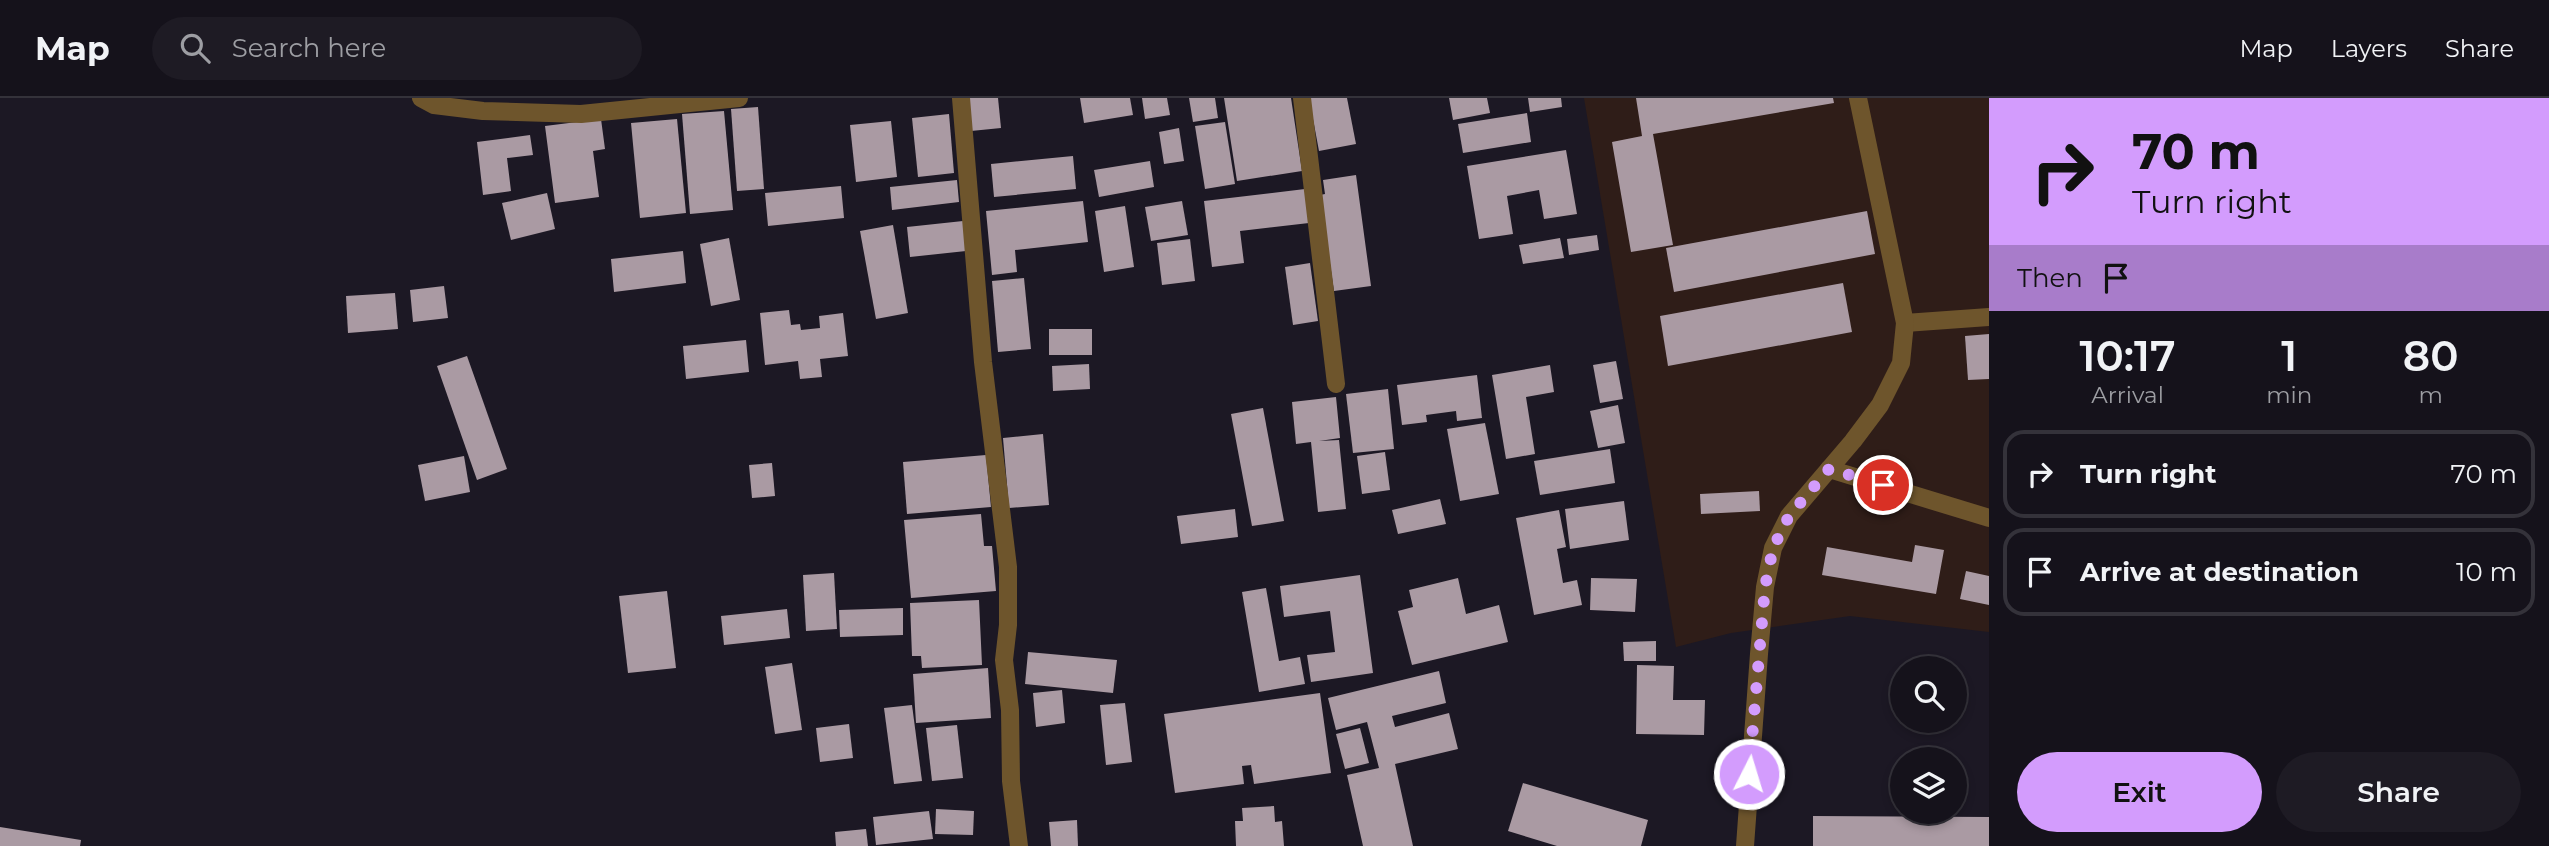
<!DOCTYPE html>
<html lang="en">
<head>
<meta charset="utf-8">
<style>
	body { margin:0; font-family:Montserrat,sans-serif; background:#1e1b24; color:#f1f3f6; height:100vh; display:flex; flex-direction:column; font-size:26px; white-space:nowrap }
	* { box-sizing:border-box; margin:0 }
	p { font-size:23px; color:#9d9ea3 }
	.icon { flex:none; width:38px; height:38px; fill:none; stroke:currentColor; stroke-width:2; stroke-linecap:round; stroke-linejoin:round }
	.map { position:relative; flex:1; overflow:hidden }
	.drawer { display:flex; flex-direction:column; background:#15121b; width:560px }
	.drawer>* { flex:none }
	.hud { background:#d39cfd; color:#111; overflow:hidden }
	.buttons { position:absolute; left:1890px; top:558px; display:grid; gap:14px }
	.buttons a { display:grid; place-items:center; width:77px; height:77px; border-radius:50%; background:#15121b; box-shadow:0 4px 10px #0003,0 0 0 2px #34323a; font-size:35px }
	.pin { position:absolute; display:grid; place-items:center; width:60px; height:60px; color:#fff; margin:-30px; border:4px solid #fff; border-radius:50%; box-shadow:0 2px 7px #0007 }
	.me { position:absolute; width:77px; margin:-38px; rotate:5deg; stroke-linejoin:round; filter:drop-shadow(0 0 5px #0008) }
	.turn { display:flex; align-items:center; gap:24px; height:147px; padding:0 28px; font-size:32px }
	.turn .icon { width:91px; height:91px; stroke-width:2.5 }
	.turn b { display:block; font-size:49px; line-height:60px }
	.then { display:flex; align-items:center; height:66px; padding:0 28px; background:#0003; gap:14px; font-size:26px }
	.eta { display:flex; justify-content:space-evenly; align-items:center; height:119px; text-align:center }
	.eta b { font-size:42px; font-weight:600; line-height:49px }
	.cta { display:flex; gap:14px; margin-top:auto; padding:14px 28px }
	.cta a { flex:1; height:80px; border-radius:42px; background:#d39cfd; color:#111; font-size:28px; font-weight:600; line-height:80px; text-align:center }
	.cta a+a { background:#1e1b24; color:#f1f3f6 }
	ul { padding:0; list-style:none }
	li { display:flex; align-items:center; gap:21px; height:88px; margin:0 14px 10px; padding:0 14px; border:4px solid #34323a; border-radius:21px }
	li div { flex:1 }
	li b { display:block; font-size:26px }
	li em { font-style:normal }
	header { display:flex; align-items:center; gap:42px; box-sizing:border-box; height:98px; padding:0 35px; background:#15121b; border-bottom:2px solid #34323a }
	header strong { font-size:33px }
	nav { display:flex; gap:38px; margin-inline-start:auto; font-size:24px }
	.search { width:490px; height:63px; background:#1e1b24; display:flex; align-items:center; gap:18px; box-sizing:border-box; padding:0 24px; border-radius:38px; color:#9d9ea3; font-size:26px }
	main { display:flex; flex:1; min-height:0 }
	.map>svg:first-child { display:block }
	.medical { fill:#2f1d18 }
	.building { fill:#aa9aa3 }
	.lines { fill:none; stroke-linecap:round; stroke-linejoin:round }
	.service { stroke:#6e552c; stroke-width:18 }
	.minor { stroke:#6e552c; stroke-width:18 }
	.route { stroke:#d39cfd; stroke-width:12; stroke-dasharray:0 21.6 }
</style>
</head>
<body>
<header>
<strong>Map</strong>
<div class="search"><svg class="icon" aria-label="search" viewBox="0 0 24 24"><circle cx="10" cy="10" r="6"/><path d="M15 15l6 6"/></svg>Search here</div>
<nav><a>Map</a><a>Layers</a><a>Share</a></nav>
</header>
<main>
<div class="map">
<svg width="1989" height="748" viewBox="0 0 1989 748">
	<rect width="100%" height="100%" fill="#1c1824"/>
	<!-- medical -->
	<path class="medical" d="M1584 0H1989V534L1850 518 1731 535 1676 549Z"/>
	<!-- building -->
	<g class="building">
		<path d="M968 0H998L1001 30 971 33Z"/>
		<path d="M1080 0H1130L1133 17 1084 25Z"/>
		<path d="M1142 0H1167L1170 17 1145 21Z"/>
		<path d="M1189 0H1215L1218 20 1193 24Z"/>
		<path d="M1224 0H1291L1302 73 1237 83Z"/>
		<path d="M1309 0H1347L1356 46 1319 53Z"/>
		<path d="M1449 0H1487L1490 15 1453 22Z"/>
		<path d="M1528 0H1561L1562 9 1530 14Z"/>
		<path d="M1636 0H1833L1834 5 1653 36 1673 147 1631 154 1612 44 1642 38Z"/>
		<path d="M758 9 764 91 737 93 731 11Z"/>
		<path d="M724 13 733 112 690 116 682 16Z"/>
		<path d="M1527 15 1531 44 1463 55 1458 26Z"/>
		<path d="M949 16 954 75 918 79 912 20Z"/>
		<path d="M601 21 605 51 593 53 599 99 555 105 545 28Z"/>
		<path d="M677 21 686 115 640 120 631 25Z"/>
		<path d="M891 23 897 79 856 84 850 27Z"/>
		<path d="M1225 24 1235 86 1205 91 1195 28Z"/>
		<path d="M1179 30 1184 63 1164 66 1159 34Z"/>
		<path d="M530 37 533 57 507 60 511 93 483 97 477 44Z"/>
		<path d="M1566 52 1577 116 1544 121 1539 92 1507 98 1513 136 1479 141 1467 68Z"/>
		<path d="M1073 58 1076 91 994 99 991 66Z"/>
		<path d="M1150 63 1154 89 1099 99 1094 72Z"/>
		<path d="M1356 77 1371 188 1334 193 1320 97 1325 96 1323 82Z"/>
		<path d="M957 82 959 104 892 112 890 89Z"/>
		<path d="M841 88 844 120 768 128 765 95Z"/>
		<path d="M1305 91 1309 125 1240 133 1244 165 1212 169 1204 103Z"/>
		<path d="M547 95 555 131 511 142 502 105Z"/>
		<path d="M1083 103 1088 144 1015 152 1017 174 992 177 986 113Z"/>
		<path d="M1182 103 1188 137 1151 143 1145 109Z"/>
		<path d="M1125 108 1134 169 1104 174 1095 113Z"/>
		<path d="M1867 113 1875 156 1674 194 1666 150Z"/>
		<path d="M963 123 966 153 910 159 907 129Z"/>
		<path d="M893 127 908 215 876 221 860 133Z"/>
		<path d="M1597 137 1599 152 1569 157 1567 141Z"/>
		<path d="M729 140 740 202 711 208 700 146Z"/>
		<path d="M1560 140 1564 160 1523 166 1519 147Z"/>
		<path d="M1190 141 1195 183 1162 187 1157 145Z"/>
		<path d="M683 153 686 185 614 194 611 161Z"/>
		<path d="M1310 165 1318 223 1293 227 1285 169Z"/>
		<path d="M1024 180 1031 251 998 254 992 183Z"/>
		<path d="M1843 185 1852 234 1668 268 1660 218Z"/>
		<path d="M444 188 448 220 413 224 410 192Z"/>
		<path d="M395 195 398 231 348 235 346 198Z"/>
		<path d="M789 212 791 227 800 226 801 232 820 230 819 218 843 215 848 258 820 261 822 279 800 281 798 263 765 267 760 215Z"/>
		<rect x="1049" y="231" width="43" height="26"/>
		<path d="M1989 236V281L1968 282 1965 238Z"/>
		<path d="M746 242 749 274 686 281 683 248Z"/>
		<path d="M467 258 507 371 477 382 437 268Z"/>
		<path d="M1616 263 1623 301 1600 305 1593 267Z"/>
		<path d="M1089 266 1090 291 1053 293 1052 268Z"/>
		<path d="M1550 267 1554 294 1526 299 1535 356 1506 361 1492 277Z"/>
		<path d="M1477 277 1482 320 1457 323 1456 313 1426 317 1427 324 1402 327 1397 287Z"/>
		<path d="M1388 291 1394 351 1353 355 1346 296Z"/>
		<path d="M1336 299 1340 340 1319 343 1339 342 1346 411 1318 414 1311 344 1296 346 1292 304Z"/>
		<path d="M1618 307 1625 345 1598 350 1590 313Z"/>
		<path d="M1263 310 1284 423 1252 428 1231 316Z"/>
		<path d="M1485 325 1499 396 1460 403 1447 331Z"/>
		<path d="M1043 336 1049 407 1009 410 1003 340Z"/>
		<path d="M1610 351 1615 385 1540 397 1534 363Z"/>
		<path d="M1385 354 1390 392 1362 396 1357 358Z"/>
		<path d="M986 357 991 409 907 416 903 364Z"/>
		<path d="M464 358 470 394 425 403 418 367Z"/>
		<path d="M772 365 775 398 752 400 749 367Z"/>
		<path d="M1759 393 1760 413 1701 416 1700 396Z"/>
		<path d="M1440 401 1446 426 1398 436 1392 412Z"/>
		<path d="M1624 403 1629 442 1570 451 1565 411Z"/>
		<path d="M1235 411 1238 439 1181 446 1177 418Z"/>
		<path d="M1559 412 1566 449 1557 451 1563 485 1577 482 1582 507 1534 517 1516 420Z"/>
		<path d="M981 416 984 448H992L996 493 911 500 904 422Z"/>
		<path d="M1915 447 1944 452 1936 496 1822 477 1827 449 1912 464Z"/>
		<path d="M1966 473 1989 478V507L1960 501Z"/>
		<path d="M834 475 837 531 806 533 803 477Z"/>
		<path d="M1360 477 1373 575 1311 584 1307 557 1335 554 1330 513 1284 519 1280 488Z"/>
		<path d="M1458 480 1466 516 1499 507 1508 544 1412 567 1398 513 1413 509 1409 492Z"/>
		<path d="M1591 480 1637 481 1635 514 1590 512Z"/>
		<path d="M1266 490 1279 563 1300 559 1305 586 1259 594 1242 494Z"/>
		<path d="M667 493 676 570 628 575 619 498Z"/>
		<path d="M979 502 982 567 922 570 921 558H912L910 505Z"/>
		<path d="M903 510V537L840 539 839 512Z"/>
		<path d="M787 511 790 540 724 547 721 518Z"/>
		<path d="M1656 543V563H1624L1623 544Z"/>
		<path d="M1028 554 1117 562 1113 595 1025 586Z"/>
		<path d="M792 565 802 632 775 636 765 569Z"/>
		<path d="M1637 567 1674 568 1673 602H1705L1704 637 1636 636Z"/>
		<path d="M988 570 991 620 916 625 913 576Z"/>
		<path d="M1439 573 1446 605 1392 618 1395 629 1449 615 1458 651 1395 666 1413 748H1363L1347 677 1379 670 1367 624 1336 632 1328 600Z"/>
		<path d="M1062 592 1065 625 1036 629 1033 595Z"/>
		<path d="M1320 595 1331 675 1254 686 1251 667 1242 668 1244 686 1175 695 1164 616Z"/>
		<path d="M1125 605 1132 664 1106 667 1100 607Z"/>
		<path d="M912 607 922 683 894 686 884 610Z"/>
		<path d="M849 626 853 660 820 664 816 630Z"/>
		<path d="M957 627 963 680 932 683 926 630Z"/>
		<path d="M1360 630 1369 665 1345 671 1336 636Z"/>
		<path d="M1523 685 1648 722 1641 748H1557L1508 733Z"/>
		<path d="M1274 708 1275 724 1282 723 1284 748H1236L1235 723H1243L1242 710Z"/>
		<path d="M936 711 974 713 973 737 935 736Z"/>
		<path d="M929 713 933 741 876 747 873 719Z"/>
		<path d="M1813 718 1989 719V748H1813Z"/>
		<path d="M1077 722 1078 748H1051L1049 724Z"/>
		<path d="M0 729 81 742 80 748H0Z"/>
		<path d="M866 731 868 748H836L835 734Z"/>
	</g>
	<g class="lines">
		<!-- service -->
		<g class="service">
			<path d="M1905 225 1989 219"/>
			<path d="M1829 371 1989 420"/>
			<path d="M1745 748 1759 556 1765 489 1773 450 1789 418 1853 343 1880 307 1901 265 1905 225 1858 0"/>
		</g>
		<!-- minor -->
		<g class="minor">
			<path d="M421 0 434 7 483 13 581 16 739 0"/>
			<path d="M961 0 983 264 1008 469V527L1004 562 1010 612 1011 683 1019 748"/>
			<path d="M1302 0 1336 286"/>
		</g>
	</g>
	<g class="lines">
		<!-- route -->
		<path class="route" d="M1749 676 1765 489 1773 450 1789 418 1829 371 1883 387"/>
	</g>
</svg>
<div class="buttons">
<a><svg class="icon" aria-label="search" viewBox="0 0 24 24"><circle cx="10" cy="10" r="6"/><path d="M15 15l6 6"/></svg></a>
<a><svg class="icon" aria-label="layers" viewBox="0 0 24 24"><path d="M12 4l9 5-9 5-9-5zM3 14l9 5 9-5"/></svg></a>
</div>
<div class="pin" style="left:1883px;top:387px;background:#d93025"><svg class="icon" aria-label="arrive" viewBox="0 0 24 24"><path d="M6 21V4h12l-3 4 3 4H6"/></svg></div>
<svg class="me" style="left:1749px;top:676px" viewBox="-20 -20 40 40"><circle r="17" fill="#d39cfd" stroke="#fff" stroke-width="3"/><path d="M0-11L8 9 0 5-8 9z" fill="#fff"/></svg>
</div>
<section class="drawer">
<div class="hud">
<div class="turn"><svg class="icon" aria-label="right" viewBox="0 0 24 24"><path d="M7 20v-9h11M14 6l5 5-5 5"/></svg><div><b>70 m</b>Turn right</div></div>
<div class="then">Then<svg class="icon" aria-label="arrive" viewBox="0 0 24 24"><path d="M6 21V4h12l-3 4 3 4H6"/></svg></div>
</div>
<div class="eta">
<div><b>10:17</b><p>Arrival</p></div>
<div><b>1</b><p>min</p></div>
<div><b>80</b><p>m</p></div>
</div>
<ul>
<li><svg class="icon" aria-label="right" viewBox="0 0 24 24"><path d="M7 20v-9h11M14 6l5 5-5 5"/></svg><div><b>Turn right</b></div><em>70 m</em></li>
<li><svg class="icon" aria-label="arrive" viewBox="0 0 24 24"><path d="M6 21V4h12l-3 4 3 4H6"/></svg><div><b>Arrive at destination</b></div><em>10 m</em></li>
</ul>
<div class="cta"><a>Exit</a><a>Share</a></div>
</section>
</main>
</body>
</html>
